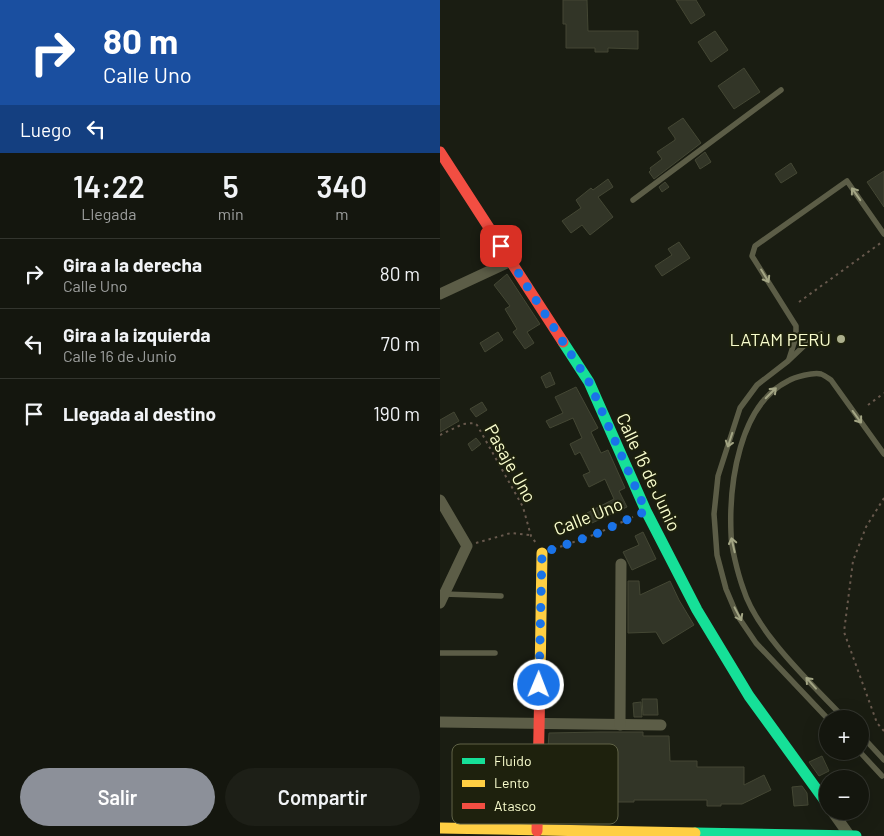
<!DOCTYPE html>
<html lang="es">
<head>
<meta charset="utf-8">
<style>
	body { margin:0; font-family:Barlow,sans-serif; background:#1d1f17; color:#f1f3f6; height:100vh; display:flex; flex-direction:column; font-size:19px; white-space:nowrap }
	* { box-sizing:border-box; margin:0 }
	p { font-size:16px; color:#9d9f9e }
	.icon { flex:none; width:28px; height:28px; fill:none; stroke:currentColor; stroke-width:2; stroke-linecap:round; stroke-linejoin:round }
	.map { position:relative; flex:1; overflow:hidden }
	.panel { display:flex; flex-direction:column; background:#14160e; width:440px }
	.panel>* { flex:none }
	.guide { background:#1a4fa0; color:#fff; overflow:hidden }
	.controls { position:absolute; left:379px; top:710px; display:grid; gap:10px }
	.controls a { display:grid; place-items:center; width:50px; height:50px; border-radius:50%; background:#14160e; box-shadow:0 5px 20px #0002,0 0 0 1px #33352e; font-size:25px }
	.pin { position:absolute; display:grid; place-items:center; width:42px; height:42px; color:#fff; margin:-21px; border-radius:10px; box-shadow:0 2px 8px #0006 }
	.me { position:absolute; width:55px; margin:-28px; rotate:1deg; stroke-linejoin:round; filter:drop-shadow(0 0 4px #0008) }
	.turn { display:flex; align-items:center; gap:18px; height:105px; padding:0 20px; font-size:22px }
	.turn .icon { width:65px; height:65px; stroke-width:2.5 }
	.turn b { display:block; font-size:35px; line-height:42px }
	.then { display:flex; align-items:center; height:48px; padding:0 20px; background:#0003; gap:10px; font-size:19px }
	.eta { display:flex; justify-content:space-evenly; align-items:center; height:85px; text-align:center }
	.eta b { font-size:30px; font-weight:600; line-height:35px }
	.cta { display:flex; gap:10px; margin-top:auto; padding:10px 20px }
	.cta a { flex:1; height:58px; border-radius:30px; background:#8c9099; color:#fff; font-size:20px; font-weight:600; line-height:58px; text-align:center }
	.cta a+a { background:#1d1f17; color:#f1f3f6 }
	ul { padding:0; list-style:none }
	li { display:flex; align-items:center; gap:15px; height:70px; padding:0 20px; border-top:1px solid #33352e }
	li div { flex:1 }
	li b { display:block; font-size:19px }
	li em { font-style:normal }
	main { display:flex; flex:1; min-height:0 }
	.map>svg:first-child { display:block }
	.building { fill:#323527; stroke:#444734 }
	.lines { fill:none; stroke-linecap:round; stroke-linejoin:round }
	.path { stroke:#68594d; stroke-width:2; stroke-dasharray:2.5 4; stroke-linecap:butt }
	.lane { stroke:#5c5d47; stroke-width:5.5 }
	.street { stroke:#5c5d47; stroke-width:11 }
	.fast { stroke:#16e098; stroke-width:11 }
	.slow { stroke:#ffcf43; stroke-width:11 }
	.jam { stroke:#f24e42; stroke-width:11 }
	.oneway { stroke:#a3a584 }
	.route { stroke:#1a73e8; stroke-width:9; stroke-dasharray:0 16.2 }
	.poi-dot { fill:#acaf8c; stroke:#1e210d; stroke-width:2 }
	.labels { text-anchor:middle; dominant-baseline:central; stroke-width:4; stroke-linejoin:round; paint-order:stroke }
	.poi-label { font-size:18px; fill:#fafece; stroke:#1e210d; text-anchor:end }
	.street-label { font-size:18px; fill:#fafece; stroke:#1e210d }
	.key { fill:#1e210d; stroke:#606347; stroke-width:1 }
	.key-label { font-size:14px; fill:#fafece }
</style>
</head>
<body>
<main>
<section class="panel">
<div class="guide">
<div class="turn"><svg class="icon" aria-label="right" viewBox="0 0 24 24"><path d="M7 20v-9h11M14 6l5 5-5 5"/></svg><div><b>80 m</b>Calle Uno</div></div>
<div class="then">Luego<svg class="icon" aria-label="left" viewBox="0 0 24 24"><path d="M17 20v-9H6M10 6l-5 5 5 5"/></svg></div>
</div>
<div class="eta">
<div><b>14:22</b><p>Llegada</p></div>
<div><b>5</b><p>min</p></div>
<div><b>340</b><p>m</p></div>
</div>
<ul>
<li><svg class="icon" aria-label="right" viewBox="0 0 24 24"><path d="M7 20v-9h11M14 6l5 5-5 5"/></svg><div><b>Gira a la derecha</b><p>Calle Uno</p></div><em>80 m</em></li>
<li><svg class="icon" aria-label="left" viewBox="0 0 24 24"><path d="M17 20v-9H6M10 6l-5 5 5 5"/></svg><div><b>Gira a la izquierda</b><p>Calle 16 de Junio</p></div><em>70 m</em></li>
<li><svg class="icon" aria-label="arrive" viewBox="0 0 24 24"><path d="M6 21V4h12l-3 4 3 4H6"/></svg><div><b>Llegada al destino</b></div><em>190 m</em></li>
</ul>
<div class="cta"><a>Salir</a><a>Compartir</a></div>
</section>
<div class="map">
<svg width="444" height="836" viewBox="0 0 444 836">
	<rect width="100%" height="100%" fill="#1a1d12"/>
	<!-- building -->
	<g class="building">
		<path d="M123 0H147L148 31H198V49L168 48V52H155V48H126V24H123Z"/>
		<path d="M236 0H256L265 15 251 24Z"/>
		<path d="M275 31 288 50 271 62 258 42Z"/>
		<path d="M304 68 320 92 294 109 278 86Z"/>
		<path d="M243 118 261 143 214 179 209 172 211 170 210 168 222 159 217 152 235 140V138L228 128Z"/>
		<path d="M265 152 271 162 260 169 255 160Z"/>
		<path d="M351 163 357 173 341 183 335 174Z"/>
		<path d="M444 171V207L427 182Z"/>
		<path d="M168 179 173 187 158 197 173 217 150 235 142 225 131 233 122 221 141 208 136 200 151 188 153 190Z"/>
		<path d="M225 182 229 187 222 192 219 187Z"/>
		<path d="M239 242 250 258 222 276 215 266 232 255 228 249Z"/>
		<path d="M67 274 100 324 87 332 94 343 85 349 73 332 77 329 65 309 70 306 54 285Z"/>
		<path d="M58 332 63 340 45 352 40 343Z"/>
		<path d="M110 372 115 384 106 388 101 377Z"/>
		<path d="M136 387 158 428 151 432 161 453 168 450 185 488 179 491 187 507 152 523 147 513 174 499 165 479 149 487 143 475 150 472 140 452 135 455 130 444 142 438 133 418 110 428 106 421 123 413 115 397Z"/>
		<path d="M42 402 47 410 36 417 30 409Z"/>
		<path d="M14 412 19 421 0 432V420Z"/>
		<path d="M36 438 41 444 32 451 28 444Z"/>
		<path d="M203 532 216 559 192 570 183 552 199 545 195 536Z"/>
		<path d="M188 581H199L200 595 230 581 239 600 254 625 223 644 216 632 188 633Z"/>
		<path d="M202 699H217L218 715H203Z"/>
		<path d="M201 702 202 717H194L193 703Z"/>
		<path d="M160 732H203V736H229L230 761H257V767H304V785L324 775 331 790 302 804H281V806H267V800H194V802H158V780L144 781 143 759H138V754H133V748H108L109 733Z"/>
		<path d="M382 756 389 771 379 776 369 762Z"/>
		<path d="M362 786 367 793 368 805 354 806 352 787Z"/>
	</g>
	<g class="lines">
		<!-- path -->
		<g class="path">
			<path d="M359 302 442 242"/>
			<path d="M428 405 444 393"/>
			<path d="M0 435 23 424 34 423 37 425 83 507 91 536 96 543"/>
			<path d="M444 498 426 527 413 561 404 632 437 723 444 731"/>
			<path d="M36 543 71 533 90 535"/>
			<path d="M114 549 156 534 193 517"/>
		</g>
		<!-- lane -->
		<g class="lane">
			<path d="M193 200 341 90"/>
			<path d="M381 334 367 343 348 361 317 385 300 408 278 476 274 514 277 555 286 589 297 615 316 643 388 719"/>
			<path d="M349 359 356 337V326L312 256 315 246 407 181 444 234"/>
			<path d="M4 594 61 596"/>
			<path d="M0 653H55"/>
			<path d="M405 719C372 684 317 634 303 588 298 574 291 547 291 533 289 484 299 405 348 381 354 377 374 372 381 374 384 375 388 378 391 380L444 454"/>
			<path d="M420 734 444 760"/>
			<path d="M419 751 442 776"/>
		</g>
		<!-- street -->
		<g class="street">
			<path d="M0 294 71 261"/>
			<path d="M0 500 27 546 0 603"/>
			<path d="M0 722 221 725"/>
			<path d="M180 725 181 564"/>
			<path d="M392 811 409 835"/>
		</g>
		<!-- fast -->
		<g class="fast">
			<path d="M123 342 149 382 206 511 257 610 309 696 388 805"/>
			<path d="M255 833 416 836"/>
		</g>
		<!-- slow -->
		<g class="slow">
			<path d="M100 679 102 553"/>
			<path d="M0 828 255 833"/>
		</g>
		<!-- jam -->
		<g class="jam">
			<path d="M0 152 123 342"/>
			<path d="M97 831 100 679"/>
		</g>
	</g>
	<!-- one-way arrows -->
	<defs><path id="oneway-shaft" d="M-6 0H5M1.5-3L5.5 0L1.5 3" fill="none" stroke-width="1.6" stroke-linecap="round" stroke-linejoin="round" transform="scale(1.25)"/></defs>
	<g class="oneway">
		<use href="#oneway-shaft" transform="translate(416 194) rotate(-125)"/>
		<use href="#oneway-shaft" transform="translate(325 276) rotate(59)"/>
		<use href="#oneway-shaft" transform="translate(331 393) rotate(-45)"/>
		<use href="#oneway-shaft" transform="translate(417 417) rotate(54)"/>
		<use href="#oneway-shaft" transform="translate(290 440) rotate(108)"/>
		<use href="#oneway-shaft" transform="translate(293 545) rotate(-103)"/>
		<use href="#oneway-shaft" transform="translate(298 614) rotate(62)"/>
		<use href="#oneway-shaft" transform="translate(371 683) rotate(-132)"/>
	</g>
	<g class="lines">
		<!-- route -->
		<path class="route" d="M61 246 149 382 206 511 156 534 102 553 99 685"/>
	</g>
	<!-- markers -->
	<circle class="poi-dot" cx="401" cy="339" r="5"/>
	<g class="labels">
		<!-- poi labels -->
		<g class="poi-label">
			<text x="391" y="339">LATAM PERU</text>
		</g>
		<!-- street labels -->
		<g class="street-label">
			<text transform="translate(71 463) rotate(61)">Pasaje Uno</text>
			<text transform="translate(209 472) rotate(65)">Calle 16 de Junio</text>
			<text transform="translate(148 516) rotate(-22)">Calle Uno</text>
		</g>
	</g>
	<!-- legend -->
	<rect x="12" y="744" width="166" height="80" rx="8" class="key"/>
	<rect x="22" y="758" width="23" height="6" fill="#16e098"/>
	<rect x="22" y="780" width="23" height="7" fill="#ffcf43"/>
	<rect x="22" y="803" width="23" height="6" fill="#f24e42"/>
	<g class="key-label">
		<text x="54" y="766">Fluido</text>
		<text x="54" y="788">Lento</text>
		<text x="54" y="811">Atasco</text>
	</g>
</svg>
<div class="controls">
<a>+</a>
<a>−</a>
</div>
<div class="pin" style="left:61px;top:246px;background:#d93025"><svg class="icon" aria-label="arrive" viewBox="0 0 24 24"><path d="M6 21V4h12l-3 4 3 4H6"/></svg></div>
<svg class="me" style="left:99px;top:685px" viewBox="-20 -20 40 40"><circle r="17" fill="#1a73e8" stroke="#fff" stroke-width="3"/><path d="M0-11L8 9 0 5-8 9z" fill="#fff"/></svg>
</div>
</main>
</body>
</html>
